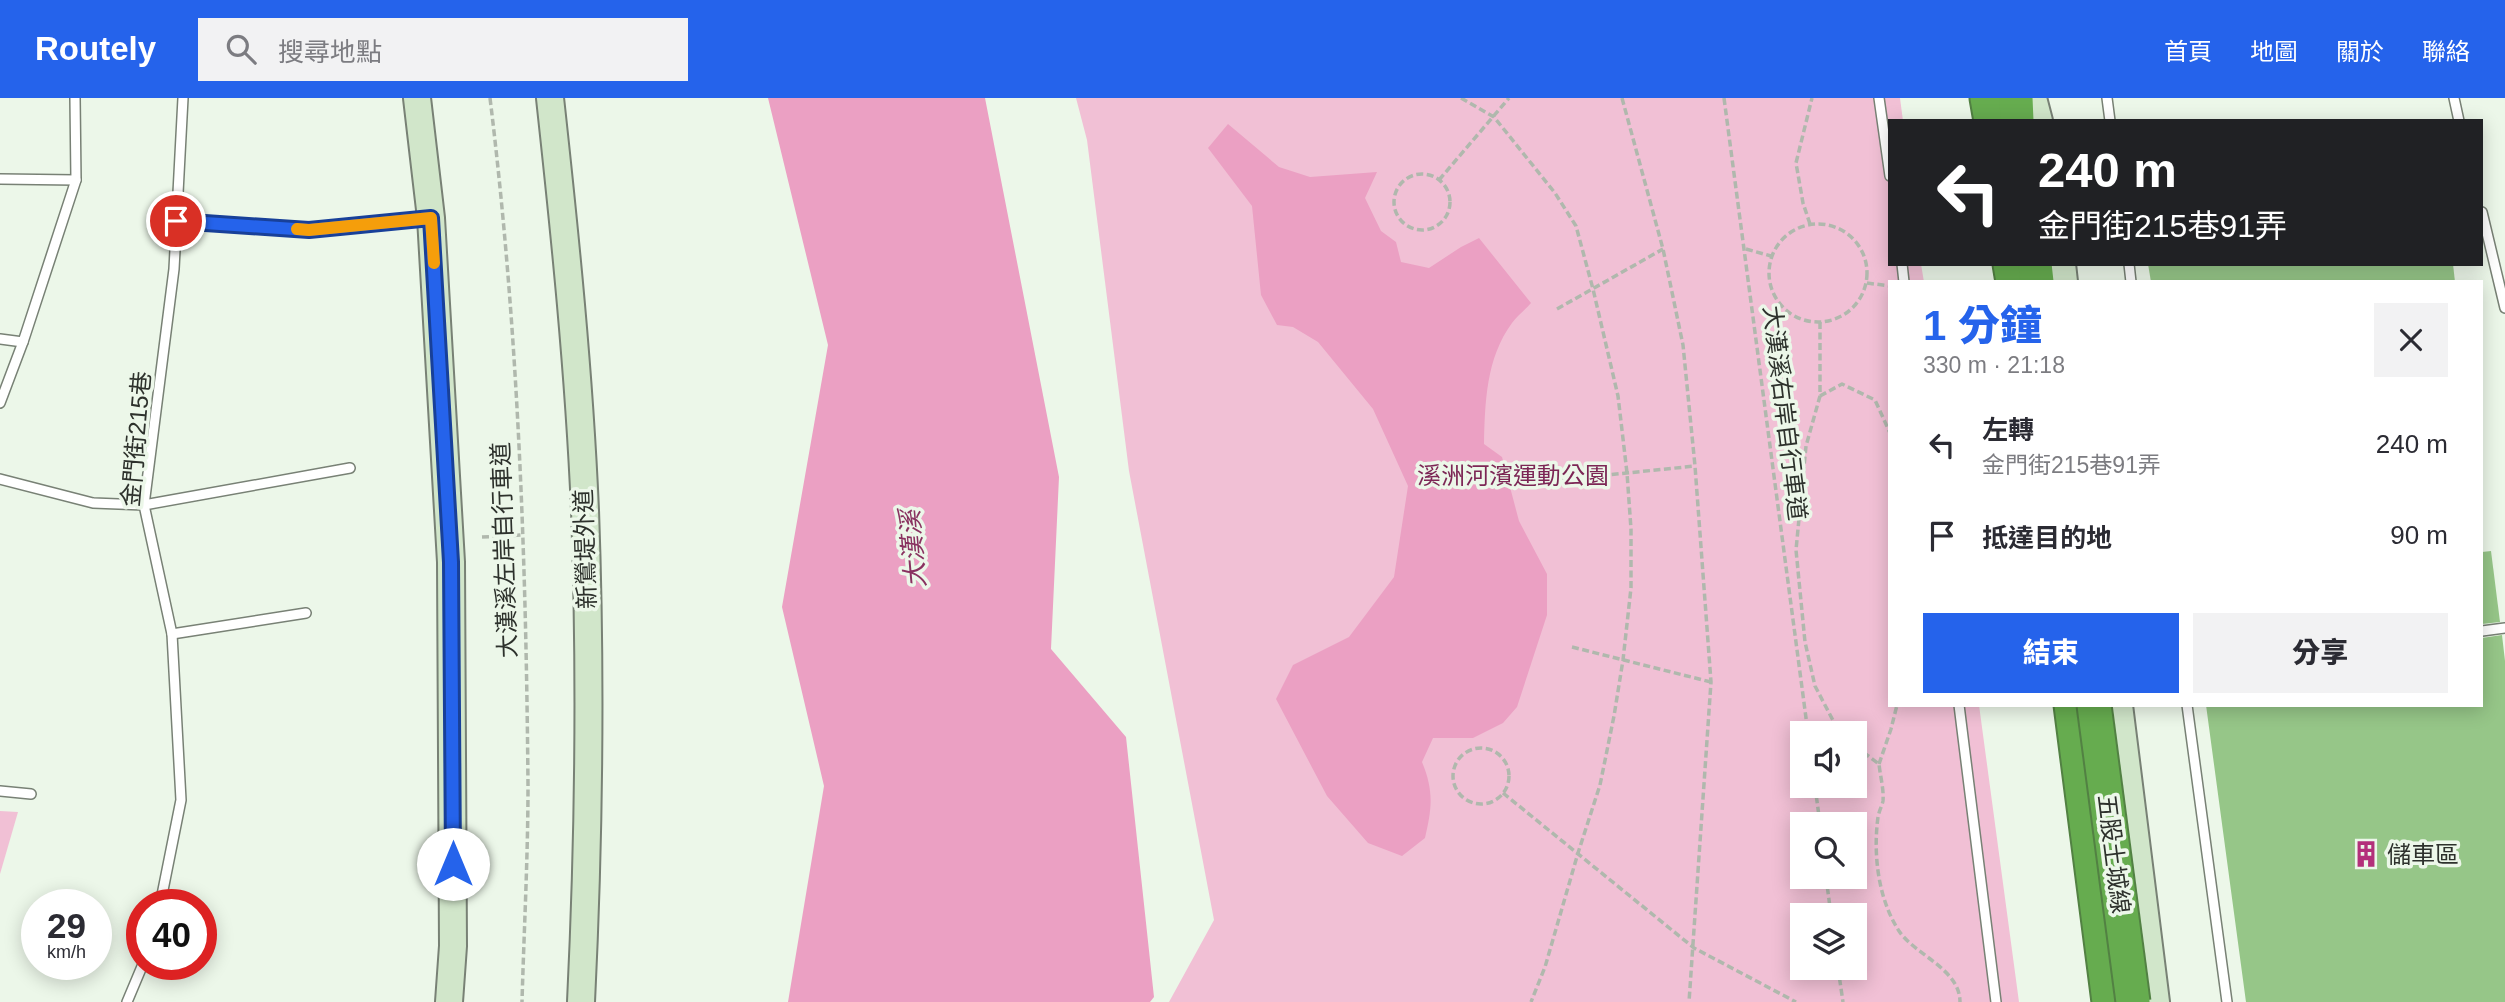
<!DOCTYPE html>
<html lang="zh-TW">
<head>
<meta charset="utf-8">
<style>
	body { margin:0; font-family:Helvetica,"Noto Sans TC",sans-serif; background:#f2f2f3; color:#2b2b33; height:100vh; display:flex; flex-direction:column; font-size:26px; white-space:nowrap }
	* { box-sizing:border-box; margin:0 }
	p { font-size:23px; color:#7c7c81 }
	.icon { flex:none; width:38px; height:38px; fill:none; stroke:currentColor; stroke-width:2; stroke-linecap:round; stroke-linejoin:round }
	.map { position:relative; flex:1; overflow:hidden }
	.sheet { position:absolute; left:1888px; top:182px; width:595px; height:427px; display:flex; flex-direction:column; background:#fff; border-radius:0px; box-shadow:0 4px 18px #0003 }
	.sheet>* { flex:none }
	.hud { position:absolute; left:1888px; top:21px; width:595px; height:147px; border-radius:0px; box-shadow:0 4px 18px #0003; background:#202124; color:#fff; overflow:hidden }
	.fabs { position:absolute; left:1790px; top:623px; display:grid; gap:14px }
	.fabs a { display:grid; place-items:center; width:77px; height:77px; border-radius:0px; background:#fff; box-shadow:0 4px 18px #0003; font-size:35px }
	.speed { position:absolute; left:21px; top:791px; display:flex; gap:14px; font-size:35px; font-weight:700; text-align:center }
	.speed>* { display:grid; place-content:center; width:91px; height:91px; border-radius:50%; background:#fff; box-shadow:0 4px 18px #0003; line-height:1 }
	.speed small { font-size:18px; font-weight:400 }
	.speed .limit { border:10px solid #d22; background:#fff; color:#111 }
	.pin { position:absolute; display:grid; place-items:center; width:60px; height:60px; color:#fff; margin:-30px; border:4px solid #fff; border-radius:50%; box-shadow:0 2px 7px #0007 }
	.me { position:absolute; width:77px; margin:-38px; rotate:0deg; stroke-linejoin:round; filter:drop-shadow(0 0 5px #0008) }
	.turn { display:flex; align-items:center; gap:24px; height:147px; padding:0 35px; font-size:32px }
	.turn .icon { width:91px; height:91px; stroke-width:2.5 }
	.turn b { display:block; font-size:49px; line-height:60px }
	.round { display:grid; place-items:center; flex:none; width:74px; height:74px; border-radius:0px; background:#f2f2f3 }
	.summary { display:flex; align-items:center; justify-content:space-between; height:119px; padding:0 35px }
	h1 { font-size:42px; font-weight:800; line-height:52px; color:#2563eb }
	.button { display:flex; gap:14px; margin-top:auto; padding:14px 35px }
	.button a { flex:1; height:80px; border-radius:0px; background:#2563eb; color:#fff; font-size:28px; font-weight:800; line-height:80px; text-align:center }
	.button a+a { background:#f2f2f3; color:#2b2b33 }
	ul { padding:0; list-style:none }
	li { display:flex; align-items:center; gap:21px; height:91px; padding:0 35px }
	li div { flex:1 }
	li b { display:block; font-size:26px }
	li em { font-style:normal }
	header { display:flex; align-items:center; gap:42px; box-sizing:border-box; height:98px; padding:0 35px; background:#2563eb; color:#fff }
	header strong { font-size:33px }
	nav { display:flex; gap:38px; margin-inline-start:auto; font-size:24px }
	.search { width:490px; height:63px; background:#f2f2f3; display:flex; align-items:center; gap:18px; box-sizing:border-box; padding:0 24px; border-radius:0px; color:#7c7c81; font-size:26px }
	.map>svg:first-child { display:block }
	.green { fill:#f1c0d5; fill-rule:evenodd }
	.water { fill:#eba0c3 }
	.building { fill:#96c688 }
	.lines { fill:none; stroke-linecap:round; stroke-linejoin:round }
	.lane-casing { stroke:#788175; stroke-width:12 }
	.secondary-casing { stroke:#788175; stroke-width:30 }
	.highway-casing { stroke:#528143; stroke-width:37 }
	.path { stroke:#b0b8ad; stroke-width:3.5; stroke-dasharray:7 3.5; stroke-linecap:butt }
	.lane { stroke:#fff; stroke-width:9 }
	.secondary { stroke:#d1e6ca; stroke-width:26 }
	.highway { stroke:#66ac4f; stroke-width:33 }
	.highway-bridge-casing { stroke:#528143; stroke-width:37; stroke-linecap:butt }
	.highway-bridge { stroke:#66ac4f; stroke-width:33 }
	.route-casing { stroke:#184099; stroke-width:18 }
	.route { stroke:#2563eb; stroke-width:12 }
	.slow { stroke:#f59e0b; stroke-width:12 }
	.labels { text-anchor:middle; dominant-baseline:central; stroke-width:7; stroke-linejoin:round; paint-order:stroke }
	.street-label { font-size:24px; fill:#2d312c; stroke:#ecf7e9 }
	.park-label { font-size:24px; fill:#7c2655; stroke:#ecf7e9 }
	.poi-label { font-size:24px; fill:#2d312c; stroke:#ecf7e9; text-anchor:start }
	.water-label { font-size:26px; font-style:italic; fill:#893260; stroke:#ecf7e9 }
</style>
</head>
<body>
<header>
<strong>Routely</strong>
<div class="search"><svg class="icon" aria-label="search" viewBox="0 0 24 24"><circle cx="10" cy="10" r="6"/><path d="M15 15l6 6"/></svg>搜尋地點</div>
<nav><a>首頁</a><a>地圖</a><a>關於</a><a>聯絡</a></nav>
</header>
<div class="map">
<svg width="2505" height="904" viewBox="0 0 2505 904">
	<rect width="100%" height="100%" fill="#ecf7e9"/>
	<!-- green -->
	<g class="green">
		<path d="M1076 0H1900L1903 23H1890V166H1921L1924 184H1890V607H1979L2019 904H1169L1214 822 1129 373 1087 42ZM1802 635H1855V688H1802ZM1802 726H1855V779H1802ZM1802 817H1855V870H1802Z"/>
		<path d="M0 713 18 714 0 776Z"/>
	</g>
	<!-- water -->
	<g class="water">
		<path d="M768 0H985L1059 379 1051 551 1126 639 1154 899 1150 904H788L824 688 782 509 828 247Z"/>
		<path d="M1228 26 1279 69 1310 79 1377 74 1365 100 1381 133 1396 144 1401 164 1429 170 1461 149 1479 140 1531 205C1525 212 1517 218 1512 225 1486 260 1485 305 1484 346L1502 359 1519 423 1547 476V517L1517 609 1503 625 1473 640H1433L1422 664C1434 693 1432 710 1425 740L1402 758 1368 745 1327 698 1276 601 1293 567 1349 539 1394 479 1408 388 1373 311 1318 244 1293 229 1277 227 1261 197 1252 108 1208 50Z"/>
	</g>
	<!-- building -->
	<g class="building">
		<path d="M2148 166H2453L2455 184H2151Z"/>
		<path d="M2491 453 2500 524 2482 526V454Z"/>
		<path d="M2502 537 2505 563V904H2246L2206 607H2482V540Z"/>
	</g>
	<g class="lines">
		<defs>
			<g id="lane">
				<path d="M1879 0 1890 78"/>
				<path d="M2107 0 2110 23"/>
				<path d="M2454 0 2459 23"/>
				<path d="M0 81 76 82"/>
				<path d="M2482 114 2505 210"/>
				<path d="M176 123 309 132 429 120"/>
				<path d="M1902 166 1904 184"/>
				<path d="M2129 166 2131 184"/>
				<path d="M0 241 23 244"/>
				<path d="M0 305 23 244 76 82 75 0"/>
				<path d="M0 381 93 405 144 407 350 370"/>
				<path d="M2482 533 2505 530"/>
				<path d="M172 536 306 515"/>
				<path d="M1959 607 1996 904"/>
				<path d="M2187 607 2227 904"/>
				<path d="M0 693 31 696"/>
				<path d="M160 807 181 702 172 536 144 407 174 171 183 0"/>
				<path d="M127 904 143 866"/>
			</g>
			<g id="secondary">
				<path d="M417 0 431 120 451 464 453 848 449 904"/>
				<path d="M550 0C565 137 579 274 585 412 591 576 589 740 581 904"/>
				<path d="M2033 0 2039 23"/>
				<path d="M2062 166 2064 184"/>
				<path d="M2119 607 2156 904"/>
			</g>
			<g id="highway">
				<path d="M1987 0 1991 23"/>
				<path d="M2016 0 2017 23"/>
				<path d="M2010 166 2013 184"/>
				<path d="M2035 166 2037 184"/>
				<path d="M2071 607 2109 904"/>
			</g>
		</defs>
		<!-- lane casing -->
		<use href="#lane" class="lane-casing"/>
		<!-- secondary casing -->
		<use href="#secondary" class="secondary-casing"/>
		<!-- highway casing -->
		<use href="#highway" class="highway-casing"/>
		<!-- path -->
		<g class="path">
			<path d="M490 0C518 228 526 457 528 687 528 759 524 832 522 904"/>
			<path d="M1461 0 1494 19 1555 95 1576 128 1593 191 1618 298 1627 375 1631 431V490L1623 562 1614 618 1600 687 1578 755 1545 869 1531 904"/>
			<path d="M1622 0 1663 151 1683 247 1695 368 1711 584 1689 904"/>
			<path d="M1724 0 1808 635"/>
			<circle cx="1422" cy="104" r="28"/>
			<path d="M1439 82 1509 0"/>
			<circle cx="1818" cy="175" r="49"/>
			<path d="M1810 126 1803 105 1796 65 1812 0"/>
			<path d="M1746 151 1771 158"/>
			<path d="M1867 185 1890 188"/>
			<path d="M1557 211 1663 151"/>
			<path d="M1820 224V298L1806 348 1796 452 1805 544 1815 588 1837 630 1843 635"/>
			<path d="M1820 298 1842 286 1875 302 1890 335"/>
			<path d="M1549 383 1695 368"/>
			<path d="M482 439 522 437"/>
			<path d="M1572 549 1711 584"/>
			<path d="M1855 648 1879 666C1880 677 1884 691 1883 703 1882 708 1879 713 1878 719 1873 756 1878 801 1899 833 1915 857 1960 871 1960 904"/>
			<circle cx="1481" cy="678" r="28"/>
			<path d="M1879 666 1891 631 1897 607"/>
			<path d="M1815 688 1820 726"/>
			<path d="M1503 695 1694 850 1796 904"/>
			<path d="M1826 779 1831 817"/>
			<path d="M1838 870 1843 904"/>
		</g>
		<!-- lane -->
		<use href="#lane" class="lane"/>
		<!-- secondary -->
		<use href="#secondary" class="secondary"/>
		<!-- highway -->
		<use href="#highway" class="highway"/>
		<defs>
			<path id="highway-bridge" d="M2094 607 2133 904"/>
		</defs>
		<!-- highway-bridge casing -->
		<use href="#highway-bridge" class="highway-bridge-casing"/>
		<!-- highway-bridge -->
		<use href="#highway-bridge" class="highway-bridge"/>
	</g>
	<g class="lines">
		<defs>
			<path id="route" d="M176 123 309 132 431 120 451 464 453 766"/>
		</defs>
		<!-- route casing -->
		<use href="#route" class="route-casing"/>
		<!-- route -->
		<use href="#route" class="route"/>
		<!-- slow -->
		<path class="slow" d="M297 131 309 132 431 120 434 165"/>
	</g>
	<!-- icons -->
	<defs>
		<symbol id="building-bare" viewBox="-9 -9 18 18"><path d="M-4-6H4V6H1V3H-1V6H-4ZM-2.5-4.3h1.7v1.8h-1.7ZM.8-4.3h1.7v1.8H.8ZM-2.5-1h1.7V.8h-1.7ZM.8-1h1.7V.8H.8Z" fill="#b3307a" stroke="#ecf7e9" stroke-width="2.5" paint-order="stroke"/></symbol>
	</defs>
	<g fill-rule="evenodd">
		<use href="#building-bare" x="2347" y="737" width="38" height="38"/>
	</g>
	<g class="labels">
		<!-- street labels -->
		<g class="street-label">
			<text transform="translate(1785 315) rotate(83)">大漢溪右岸自行車道</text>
			<text transform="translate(136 341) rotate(-85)">金門街215巷</text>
			<text transform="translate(585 451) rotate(-92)">新鶯堤外道</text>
			<text transform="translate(504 452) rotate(-92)">大漢溪左岸自行車道</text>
			<text transform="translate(2114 756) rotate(83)">五股土城線</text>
		</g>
		<!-- park labels -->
		<g class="park-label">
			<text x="1513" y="377">溪洲河濱運動公園</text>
		</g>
		<!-- poi labels -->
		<g class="poi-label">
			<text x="2387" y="756">儲車區</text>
		</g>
		<!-- water labels -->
		<g class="water-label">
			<text transform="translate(913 451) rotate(-95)">大漢溪</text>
		</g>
	</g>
</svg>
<div class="fabs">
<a><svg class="icon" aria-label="sound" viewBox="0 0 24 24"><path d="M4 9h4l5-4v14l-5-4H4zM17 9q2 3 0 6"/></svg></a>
<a><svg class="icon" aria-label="search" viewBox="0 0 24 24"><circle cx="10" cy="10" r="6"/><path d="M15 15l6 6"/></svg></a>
<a><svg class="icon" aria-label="layers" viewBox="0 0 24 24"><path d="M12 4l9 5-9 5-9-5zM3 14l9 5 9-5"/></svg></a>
</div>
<div class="speed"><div>29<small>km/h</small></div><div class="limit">40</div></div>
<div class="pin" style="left:176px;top:123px;background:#d93025"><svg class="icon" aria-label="arrive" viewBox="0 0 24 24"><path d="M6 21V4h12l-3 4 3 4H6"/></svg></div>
<svg class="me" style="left:453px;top:766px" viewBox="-20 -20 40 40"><circle r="19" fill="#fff"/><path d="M0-13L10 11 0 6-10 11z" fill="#2563eb"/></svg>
<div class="hud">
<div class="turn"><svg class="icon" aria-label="left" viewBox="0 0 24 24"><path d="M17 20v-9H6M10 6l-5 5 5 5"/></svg><div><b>240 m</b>金門街215巷91弄</div></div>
</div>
<section class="sheet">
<div class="summary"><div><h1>1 分鐘</h1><p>330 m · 21:18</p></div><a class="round"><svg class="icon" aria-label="close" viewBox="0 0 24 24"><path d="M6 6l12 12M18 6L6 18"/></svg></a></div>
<ul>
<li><svg class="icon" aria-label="left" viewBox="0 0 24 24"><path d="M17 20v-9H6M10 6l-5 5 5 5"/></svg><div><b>左轉</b><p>金門街215巷91弄</p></div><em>240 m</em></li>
<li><svg class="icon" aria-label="arrive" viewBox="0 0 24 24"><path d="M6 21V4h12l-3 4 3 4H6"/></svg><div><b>抵達目的地</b></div><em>90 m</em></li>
</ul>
<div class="button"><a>結束</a><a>分享</a></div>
</section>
</div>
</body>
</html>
